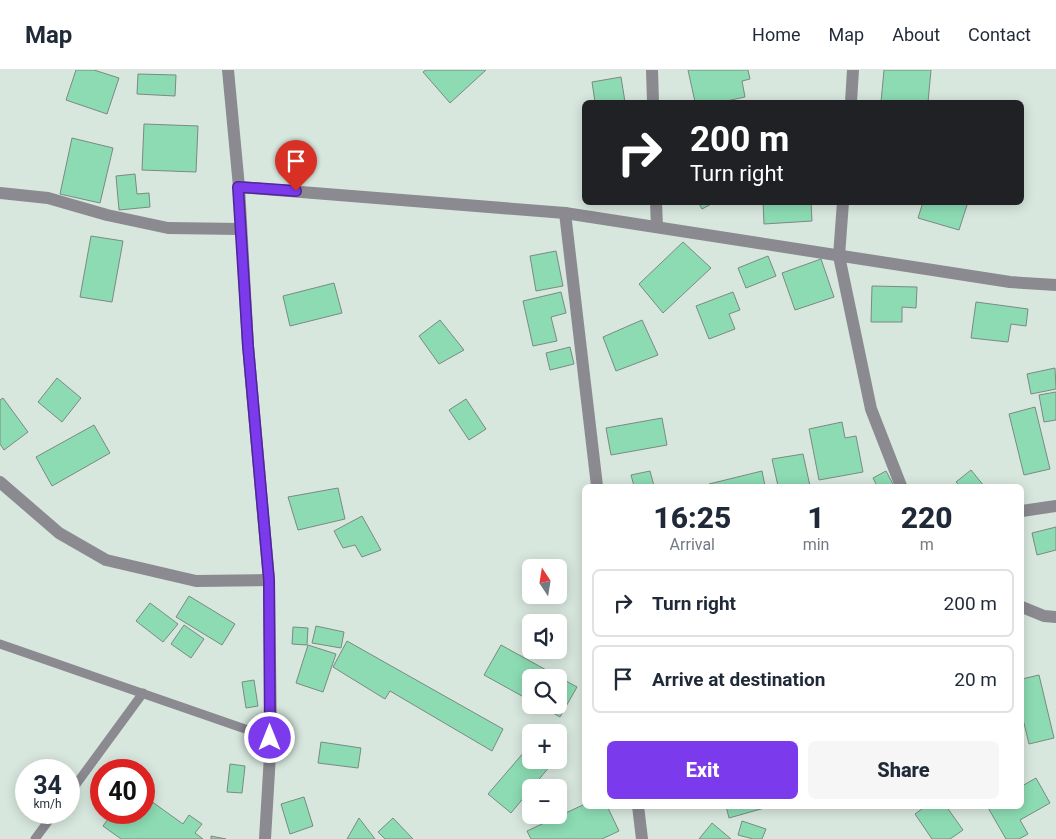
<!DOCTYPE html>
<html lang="en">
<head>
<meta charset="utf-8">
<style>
	body { margin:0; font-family:Roboto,sans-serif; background:#f6f6f7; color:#1f2937; height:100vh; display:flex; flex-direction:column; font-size:19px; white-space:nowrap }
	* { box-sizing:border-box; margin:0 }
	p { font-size:16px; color:#747a83 }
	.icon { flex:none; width:28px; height:28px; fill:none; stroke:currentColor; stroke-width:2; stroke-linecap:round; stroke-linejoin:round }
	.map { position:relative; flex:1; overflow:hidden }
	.panel { position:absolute; left:582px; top:414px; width:442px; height:325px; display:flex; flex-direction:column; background:#fff; border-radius:8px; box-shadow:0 2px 12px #0003 }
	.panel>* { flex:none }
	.guide { position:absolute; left:582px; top:30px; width:442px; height:105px; border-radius:8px; box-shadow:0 2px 12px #0003; background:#202124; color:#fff; overflow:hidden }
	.needle { width:32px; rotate:348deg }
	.controls { position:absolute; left:522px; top:489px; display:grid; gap:10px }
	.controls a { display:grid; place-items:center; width:45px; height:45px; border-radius:8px; background:#fff; box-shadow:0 2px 12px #0003; font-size:25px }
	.speed { position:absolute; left:15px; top:689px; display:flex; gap:10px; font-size:25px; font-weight:700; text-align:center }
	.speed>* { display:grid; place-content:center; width:65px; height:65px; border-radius:50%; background:#fff; box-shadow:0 2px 12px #0003; line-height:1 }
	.speed small { font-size:12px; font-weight:400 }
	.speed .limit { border:8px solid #d22; background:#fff; color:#111 }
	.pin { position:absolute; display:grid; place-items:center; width:42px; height:42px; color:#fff; margin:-51px -21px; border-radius:50% 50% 50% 0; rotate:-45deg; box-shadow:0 0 5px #0007 }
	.pin .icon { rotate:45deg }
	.me { position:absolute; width:55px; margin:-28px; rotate:0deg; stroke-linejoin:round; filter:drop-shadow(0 0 4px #0008) }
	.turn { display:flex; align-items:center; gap:18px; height:105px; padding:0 25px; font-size:22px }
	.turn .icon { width:65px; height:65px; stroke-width:2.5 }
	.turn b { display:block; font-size:35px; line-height:42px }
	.eta { display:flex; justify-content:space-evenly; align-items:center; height:85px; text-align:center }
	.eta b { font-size:30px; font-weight:800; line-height:35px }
	.action { display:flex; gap:10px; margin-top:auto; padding:10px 25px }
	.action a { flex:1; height:58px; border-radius:8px; background:#7c3aed; color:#fff; font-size:20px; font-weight:800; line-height:58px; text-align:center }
	.action a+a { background:#f6f6f7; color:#1f2937 }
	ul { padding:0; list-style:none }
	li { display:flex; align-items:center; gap:15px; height:68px; margin:0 10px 8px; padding:0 15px; border:2px solid #e0e1e3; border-radius:8px }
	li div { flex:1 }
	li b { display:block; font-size:19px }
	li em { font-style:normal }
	header { display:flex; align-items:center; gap:30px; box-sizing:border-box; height:70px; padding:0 25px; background:#fff; border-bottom:1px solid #e0e1e3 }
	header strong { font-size:24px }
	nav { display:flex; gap:28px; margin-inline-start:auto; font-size:18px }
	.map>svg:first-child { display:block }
	.building { fill:#8cdbb3; stroke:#7b8a81 }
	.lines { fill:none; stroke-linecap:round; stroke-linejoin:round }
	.service { stroke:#8b8a90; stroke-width:9 }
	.minor { stroke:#8b8a90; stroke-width:12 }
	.tertiary { stroke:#8b8a90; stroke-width:12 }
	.route-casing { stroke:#51269a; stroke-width:12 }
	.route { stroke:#7c3aed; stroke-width:9 }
</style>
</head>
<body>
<header>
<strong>Map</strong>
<nav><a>Home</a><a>Map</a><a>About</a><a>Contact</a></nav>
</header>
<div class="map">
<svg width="1056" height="769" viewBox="0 0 1056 769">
	<rect width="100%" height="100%" fill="#d7e7de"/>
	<!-- building -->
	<g class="building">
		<path d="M76 0H94L119 8 107 44 66 30Z"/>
		<path d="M426 0H486L450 33 423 2Z"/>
		<path d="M688 0H748L750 9 742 11 745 27 722 32H695Z"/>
		<path d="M884 0H931L928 32H881Z"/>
		<path d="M138 4 176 5 175 26 137 24Z"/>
		<path d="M621 7 625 32H595L592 12Z"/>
		<path d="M144 54 198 56 196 102 142 100Z"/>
		<path d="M72 68 113 78 100 133 60 124Z"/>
		<path d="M135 104 137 124 149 123 150 137 119 140 116 106Z"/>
		<path d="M698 132H715L702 139Z"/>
		<path d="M763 132H811L812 151 764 154Z"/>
		<path d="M923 132H968L959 160 918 148Z"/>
		<path d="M91 166 123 171 112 232 80 227Z"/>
		<path d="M683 172 711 198 663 243 639 214Z"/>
		<path d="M556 181 563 216 536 221 530 186Z"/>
		<path d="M768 186 776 206 746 218 738 198Z"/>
		<path d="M821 189 834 227 795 240 782 203Z"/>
		<path d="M334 213 342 243 290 256 283 226Z"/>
		<path d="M872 216 917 217 916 238 902 237V252H871Z"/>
		<path d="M561 222 566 243 551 247 557 271 533 276 523 231Z"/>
		<path d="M733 222 740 240 729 244 735 259 709 269 696 236Z"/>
		<path d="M976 232 1028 239 1026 256 1011 254 1008 272 971 268Z"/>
		<path d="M440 250 464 280 439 294 419 266Z"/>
		<path d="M642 250 658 285 616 301 603 267Z"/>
		<path d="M570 277 574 294 550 300 546 283Z"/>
		<path d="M1055 298 1056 319 1031 324 1027 304Z"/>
		<path d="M57 308 81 328 62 352 38 332Z"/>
		<path d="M1056 322V350L1044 352 1039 325Z"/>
		<path d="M3 328 28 362 4 380 0 374V330Z"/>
		<path d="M466 329 486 359 469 370 449 340Z"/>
		<path d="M1035 337 1050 399 1024 405 1009 344Z"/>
		<path d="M662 348 667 375 611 385 606 358Z"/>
		<path d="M842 352 845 368 856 366 863 402 819 410 809 359Z"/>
		<path d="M94 355 110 383 52 416 36 387Z"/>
		<path d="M803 384 810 416H778L772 389Z"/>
		<path d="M971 400 984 416H960L956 412Z"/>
		<path d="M650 401 654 416H634L631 405Z"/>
		<path d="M762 401 765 416H709V414Z"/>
		<path d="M886 401 893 414 890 416H877L873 408Z"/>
		<path d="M338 418 345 449 298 460 288 427Z"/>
		<path d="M362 446 381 480 362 487 355 475 343 478 334 461Z"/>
		<path d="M1056 457V480L1037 485 1032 463Z"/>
		<path d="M189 526 235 554 222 575 176 547Z"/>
		<path d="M150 533 178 554 163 572 136 551Z"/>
		<path d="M184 555 204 569 191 588 171 574Z"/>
		<path d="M316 556 344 562 341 578 312 573Z"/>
		<path d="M293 557 308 558 307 575 292 574Z"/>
		<path d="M347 571 503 659 492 681 390 621 385 629 333 597Z"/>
		<path d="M308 575 336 584 323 622 296 613Z"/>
		<path d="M501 575 577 617 560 647 539 635H559V608H531V631L484 605Z"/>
		<path d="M1039 605 1054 668 1029 674 1022 645V609Z"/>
		<path d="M254 610 258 636 246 638 242 612Z"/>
		<path d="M559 670 567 677 559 686Z"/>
		<path d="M321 672 361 678 358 698 318 693Z"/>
		<path d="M531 674V690H555L511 743 488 724Z"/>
		<path d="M230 694 245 696 242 723 227 722Z"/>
		<path d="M1036 708 1050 733 1020 750 1028 764 1019 769H1006L987 736H1022V716Z"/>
		<path d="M144 726 183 754 189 745 202 754 195 763 203 769H121L103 756 113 742H144Z"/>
		<path d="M304 727 313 756 290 764 281 734Z"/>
		<path d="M585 734V736H607L619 761 602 769H531L527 761Z"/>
		<path d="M726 736H768V737L729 748Z"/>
		<path d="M926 736H946L963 760 950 769H932L915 744Z"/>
		<path d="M359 748 375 769H347Z"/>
		<path d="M393 748 413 769H385L378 762Z"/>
		<path d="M742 751 766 759 762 769H753L738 765Z"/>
		<path d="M712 753 731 769H699Z"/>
		<path d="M211 766 226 769H211Z"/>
	</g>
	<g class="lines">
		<!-- service -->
		<g class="service">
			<path d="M0 574 271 668"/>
			<path d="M69 724 143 623"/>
			<path d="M35 769 55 742"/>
		</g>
		<!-- minor -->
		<g class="minor">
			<path d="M652 0 653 32"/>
			<path d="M851 32 853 0"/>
			<path d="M239 117 565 143 1010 212 1056 215"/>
			<path d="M0 123 48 128 107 145 168 158 241 159"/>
			<path d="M656 132 657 157"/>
			<path d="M843 132 839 186 871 339 901 416"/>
			<path d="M565 143 597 416"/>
			<path d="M0 412 59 463 106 490 196 511 269 510"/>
			<path d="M1022 441 1056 436"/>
			<path d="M1022 537 1044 546 1056 547"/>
			<path d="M638 736 642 769"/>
		</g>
		<!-- tertiary -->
		<path class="tertiary" d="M228 0 239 117 248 276 269 510 271 668 265 769"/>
	</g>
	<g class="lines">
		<defs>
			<path id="route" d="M270 668 269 510 248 276 238 117 296 121"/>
		</defs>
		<!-- route casing -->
		<use href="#route" class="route-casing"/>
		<!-- route -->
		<use href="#route" class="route"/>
	</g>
</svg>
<div class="controls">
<a><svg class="needle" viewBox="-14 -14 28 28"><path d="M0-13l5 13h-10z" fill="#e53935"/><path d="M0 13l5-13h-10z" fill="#747a83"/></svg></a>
<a><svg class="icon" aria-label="sound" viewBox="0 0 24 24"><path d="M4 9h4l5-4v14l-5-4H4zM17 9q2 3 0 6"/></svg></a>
<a><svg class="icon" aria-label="search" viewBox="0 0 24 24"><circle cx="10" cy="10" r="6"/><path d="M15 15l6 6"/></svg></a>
<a>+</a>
<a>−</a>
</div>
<div class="speed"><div>34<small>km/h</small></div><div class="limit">40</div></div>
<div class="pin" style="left:296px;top:121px;background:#d93025"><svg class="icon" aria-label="arrive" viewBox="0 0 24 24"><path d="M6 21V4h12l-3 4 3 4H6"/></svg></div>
<svg class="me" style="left:270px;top:668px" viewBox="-20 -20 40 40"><circle r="17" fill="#7c3aed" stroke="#fff" stroke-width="3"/><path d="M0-11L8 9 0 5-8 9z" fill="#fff"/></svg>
<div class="guide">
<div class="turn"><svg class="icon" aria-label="right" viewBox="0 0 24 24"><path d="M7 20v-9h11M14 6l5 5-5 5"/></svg><div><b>200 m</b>Turn right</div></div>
</div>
<section class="panel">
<div class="eta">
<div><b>16:25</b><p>Arrival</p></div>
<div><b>1</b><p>min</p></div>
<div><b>220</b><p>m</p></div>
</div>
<ul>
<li><svg class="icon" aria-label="right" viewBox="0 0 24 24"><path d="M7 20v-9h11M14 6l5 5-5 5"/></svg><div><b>Turn right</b></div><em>200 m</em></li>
<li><svg class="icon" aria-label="arrive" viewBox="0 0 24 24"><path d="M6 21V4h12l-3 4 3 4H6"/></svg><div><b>Arrive at destination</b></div><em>20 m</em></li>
</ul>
<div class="action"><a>Exit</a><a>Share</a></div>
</section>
</div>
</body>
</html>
